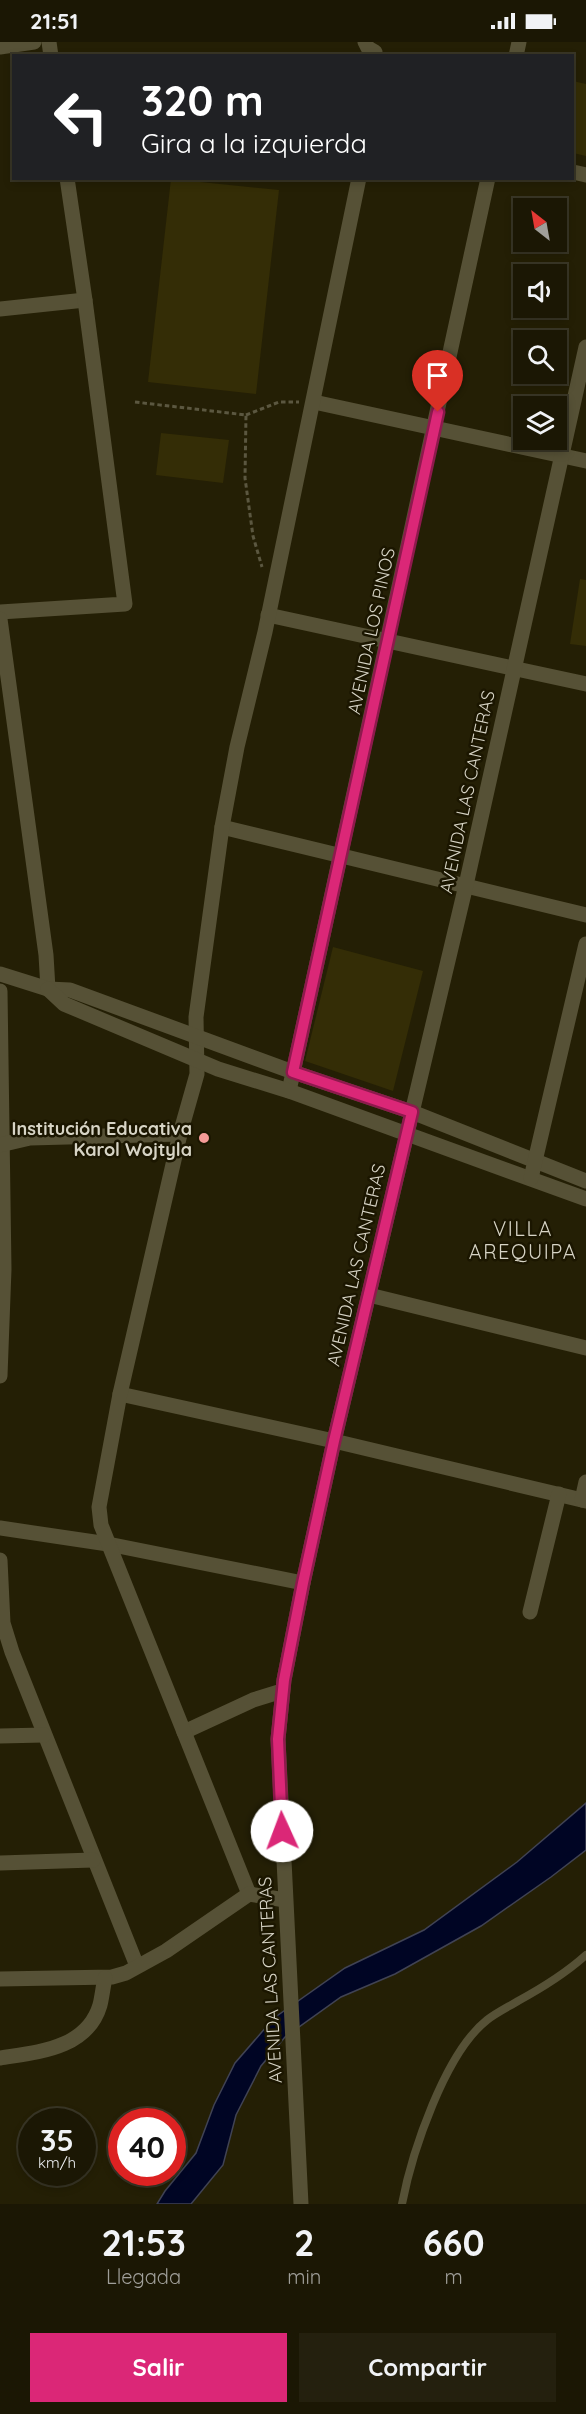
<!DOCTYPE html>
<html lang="es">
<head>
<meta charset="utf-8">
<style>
	body { margin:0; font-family:Quicksand,sans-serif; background:#24200e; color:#f1f3f6; height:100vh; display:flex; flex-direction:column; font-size:22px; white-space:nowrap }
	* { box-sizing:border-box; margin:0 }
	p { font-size:20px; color:#a09f9a }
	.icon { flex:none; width:33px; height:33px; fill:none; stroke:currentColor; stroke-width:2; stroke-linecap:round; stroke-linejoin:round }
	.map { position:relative; height:2162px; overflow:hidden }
	.sheet { display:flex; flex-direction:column; background:#1b1704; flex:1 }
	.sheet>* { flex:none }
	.hud { position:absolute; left:12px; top:12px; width:562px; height:126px; border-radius:0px; box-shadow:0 3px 9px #0003,0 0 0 2px #393626; background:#202124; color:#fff; overflow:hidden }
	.needle { width:39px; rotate:329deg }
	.tools { position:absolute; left:513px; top:156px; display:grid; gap:12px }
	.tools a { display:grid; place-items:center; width:54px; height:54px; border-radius:0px; background:#1b1704; box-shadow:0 3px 9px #0003,0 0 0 2px #393626; font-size:30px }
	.speed { position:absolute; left:18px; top:2066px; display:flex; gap:12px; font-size:30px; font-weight:700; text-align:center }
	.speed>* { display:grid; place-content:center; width:78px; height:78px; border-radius:50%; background:#1b1704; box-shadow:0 3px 9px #0003,0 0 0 2px #393626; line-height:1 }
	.speed small { font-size:15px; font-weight:400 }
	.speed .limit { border:9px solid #d22; background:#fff; color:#111 }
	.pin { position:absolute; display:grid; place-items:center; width:51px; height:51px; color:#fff; margin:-62px -26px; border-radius:50% 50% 50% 0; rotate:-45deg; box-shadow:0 0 6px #0007 }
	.pin .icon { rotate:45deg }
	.me { position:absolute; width:66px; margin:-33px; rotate:358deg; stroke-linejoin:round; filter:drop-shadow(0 0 4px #0008) }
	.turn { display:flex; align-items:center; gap:21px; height:126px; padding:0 30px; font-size:27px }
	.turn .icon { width:78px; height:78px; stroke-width:2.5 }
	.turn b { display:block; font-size:42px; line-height:51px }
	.eta { display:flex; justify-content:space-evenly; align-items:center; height:102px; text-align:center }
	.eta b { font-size:36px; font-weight:800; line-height:42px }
	.cta { display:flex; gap:12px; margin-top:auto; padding:12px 30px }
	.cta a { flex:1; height:69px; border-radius:0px; background:#db2777; color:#fff; font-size:24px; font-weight:800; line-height:69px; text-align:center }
	.cta a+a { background:#24200e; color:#f1f3f6 }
	.status { display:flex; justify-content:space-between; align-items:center; height:42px; padding:0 30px; background:#1b1704; direction:ltr }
	.status svg { height:16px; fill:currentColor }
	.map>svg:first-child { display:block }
	.green { fill:#342d06 }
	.water { fill:#000524; stroke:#404354; stroke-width:1.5 }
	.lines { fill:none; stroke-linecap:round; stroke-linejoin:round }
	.path { stroke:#5b5740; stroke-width:3; stroke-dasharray:4.5 3; stroke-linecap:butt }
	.service { stroke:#565136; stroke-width:8 }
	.minor { stroke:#565136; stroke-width:15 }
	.tertiary { stroke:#565136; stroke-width:15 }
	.route-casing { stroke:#8e194d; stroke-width:15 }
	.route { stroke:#db2777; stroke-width:10 }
	.poi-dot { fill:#f59b97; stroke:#1b1600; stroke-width:2 }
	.labels { text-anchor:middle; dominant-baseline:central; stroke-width:5; stroke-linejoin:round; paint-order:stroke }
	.street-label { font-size:18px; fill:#d7d4c5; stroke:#1b1600 }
	.poi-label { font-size:18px; font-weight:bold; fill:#d7d4c5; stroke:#1b1600; text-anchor:end }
	.neighbourhood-label { font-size:20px; letter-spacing:1.5px; fill:#d7d4c5; stroke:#1b1600 }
</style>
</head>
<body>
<div class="status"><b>21:51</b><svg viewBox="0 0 49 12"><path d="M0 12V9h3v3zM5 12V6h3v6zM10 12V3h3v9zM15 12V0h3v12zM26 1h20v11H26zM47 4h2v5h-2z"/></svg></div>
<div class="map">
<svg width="586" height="2162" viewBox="0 0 586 2162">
	<rect width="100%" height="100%" fill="#241f05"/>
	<!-- green -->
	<g class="green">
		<path d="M573 39 586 42V114L573 111Z"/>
		<path d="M171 137 279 148 256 352 148 340Z"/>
		<path d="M161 391 229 398 223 441 156 433Z"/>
		<path d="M580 537 586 538V604L570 602Z"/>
		<path d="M333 905 423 929 393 1049 305 1019Z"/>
	</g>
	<!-- water -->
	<path class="water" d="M586 1761V1808L551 1835 481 1884 395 1932 341 1955 285 1995 261 2024 236 2073 223 2123 191 2162H157L165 2149 196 2111 214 2063 235 2021 274 1976 345 1926 424 1888 517 1820Z"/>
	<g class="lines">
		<!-- path -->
		<g class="path">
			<path d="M135 360 246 373 245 436 253 494 262 525"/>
			<path d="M246 373 279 360H299"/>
		</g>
		<!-- service -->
		<path class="service" d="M402 2162C412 2110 445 2011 487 1978 496 1971 508 1965 518 1959 542 1946 565 1932 586 1913"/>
		<!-- minor -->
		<g class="minor">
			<path d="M49 0 51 14"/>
			<path d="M365 0 368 6 375 10"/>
			<path d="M0 5 34 0"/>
			<path d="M516 14 519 0"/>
			<path d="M573 130 586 133"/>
			<path d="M0 267 85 258"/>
			<path d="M314 360 586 419"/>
			<path d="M0 570 125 562 85 258 67 136"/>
			<path d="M268 573 586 642"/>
			<path d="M0 577 46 913 48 947"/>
			<path d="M222 785 586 873"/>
			<path d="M0 949 4 1227 0 1334"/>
			<path d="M289 1049 488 136"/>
			<path d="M412 1070 586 1139"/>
			<path d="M407 1092 586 1157"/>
			<path d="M0 1103 30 1096 180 1092"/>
			<path d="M531 1136 586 902"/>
			<path d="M369 1253 586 1306"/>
			<path d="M120 1352 334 1399 586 1459"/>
			<path d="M582 1458 586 1440"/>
			<path d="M0 1486 108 1502 303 1541"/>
			<path d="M0 1518 3 1581 12 1610 137 1924"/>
			<path d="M530 1570 559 1452"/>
			<path d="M184 1690 253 1658 282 1649"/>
			<path d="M0 1694 44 1693"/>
			<path d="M0 1821 93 1818"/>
			<path d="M249 1852 101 1483 99 1465 120 1352 180 1092 197 1032 196 975 222 785 237 705 265 590 359 136"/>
			<path d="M0 1937 112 1935 126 1931 166 1909 249 1852 285 1858"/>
			<path d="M0 2016C38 2010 87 2007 100 1963 102 1955 103 1945 105 1936"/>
		</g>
		<!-- tertiary -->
		<g class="tertiary">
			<path d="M0 932 48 947 70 948 293 1030 412 1070"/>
			<path d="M48 947 64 962 218 1027 289 1049 407 1092"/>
			<path d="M301 2162 278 1697 284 1638 303 1541 334 1399 466 843 586 305"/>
		</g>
	</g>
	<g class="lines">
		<defs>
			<path id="route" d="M282 1789 278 1697 284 1638 303 1541 334 1399 412 1070 293 1030 438 370"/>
		</defs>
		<!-- route casing -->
		<use href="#route" class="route-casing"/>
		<!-- route -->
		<use href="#route" class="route"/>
	</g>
	<!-- markers -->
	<circle class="poi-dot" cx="204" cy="1096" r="6"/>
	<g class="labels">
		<!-- street labels -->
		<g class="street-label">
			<text transform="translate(371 589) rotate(-78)">AVENIDA LOS PINOS</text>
			<text transform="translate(467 750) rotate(-78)">AVENIDA LAS CANTERAS</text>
			<text transform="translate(356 1223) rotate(-77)">AVENIDA LAS CANTERAS</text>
			<text transform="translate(270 1938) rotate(-93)">AVENIDA LAS CANTERAS</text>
		</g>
		<!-- poi labels -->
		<g class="poi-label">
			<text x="192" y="1086">Institución Educativa<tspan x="192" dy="21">Karol Wojtyla</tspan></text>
		</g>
		<!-- neighbourhood labels -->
		<g class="neighbourhood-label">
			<text x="523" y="1186">VILLA<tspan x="523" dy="23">AREQUIPA</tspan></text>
		</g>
	</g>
</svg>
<div class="tools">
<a><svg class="needle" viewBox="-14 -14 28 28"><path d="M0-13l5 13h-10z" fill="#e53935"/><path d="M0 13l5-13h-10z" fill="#a09f9a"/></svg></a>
<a><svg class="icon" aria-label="sound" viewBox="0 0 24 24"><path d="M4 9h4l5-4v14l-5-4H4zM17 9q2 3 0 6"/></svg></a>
<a><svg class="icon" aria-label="search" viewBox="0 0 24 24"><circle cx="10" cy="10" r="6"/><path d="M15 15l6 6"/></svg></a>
<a><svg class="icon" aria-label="layers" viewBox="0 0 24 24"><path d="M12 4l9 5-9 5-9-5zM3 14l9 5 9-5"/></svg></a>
</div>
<div class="speed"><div>35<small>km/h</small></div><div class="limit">40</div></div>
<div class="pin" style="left:438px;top:370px;background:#d93025"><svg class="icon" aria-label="arrive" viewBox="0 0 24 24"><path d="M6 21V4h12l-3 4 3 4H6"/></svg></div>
<svg class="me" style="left:282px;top:1789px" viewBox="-20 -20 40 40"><circle r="19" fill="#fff"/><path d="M0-13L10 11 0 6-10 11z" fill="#db2777"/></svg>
<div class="hud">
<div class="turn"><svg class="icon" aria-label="left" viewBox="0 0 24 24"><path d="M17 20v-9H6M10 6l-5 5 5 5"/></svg><div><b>320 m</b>Gira a la izquierda</div></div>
</div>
</div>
<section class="sheet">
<div class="eta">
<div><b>21:53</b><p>Llegada</p></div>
<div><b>2</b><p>min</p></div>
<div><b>660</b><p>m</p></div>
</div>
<div class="cta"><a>Salir</a><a>Compartir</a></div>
</section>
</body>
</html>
